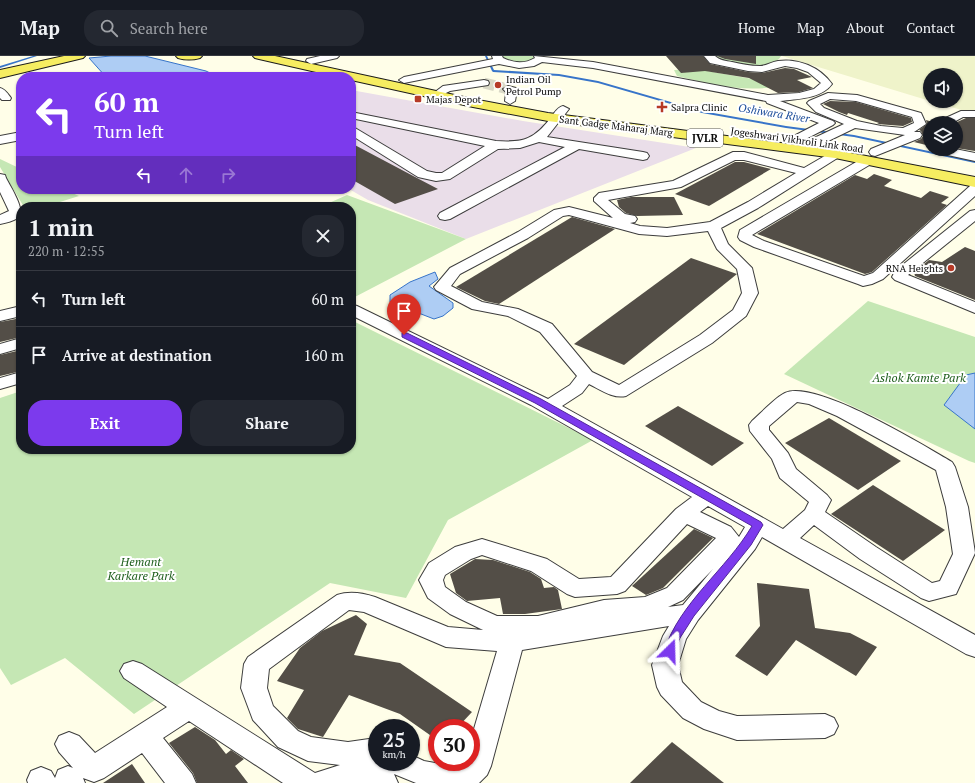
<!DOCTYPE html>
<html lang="en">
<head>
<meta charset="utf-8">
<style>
	body { margin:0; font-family:"PT Serif",serif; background:#242831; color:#f1f3f6; height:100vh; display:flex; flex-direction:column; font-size:15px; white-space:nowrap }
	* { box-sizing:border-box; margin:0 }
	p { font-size:13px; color:#9ea1a6 }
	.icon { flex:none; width:22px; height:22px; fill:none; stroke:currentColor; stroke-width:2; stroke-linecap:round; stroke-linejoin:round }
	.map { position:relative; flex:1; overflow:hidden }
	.panel { position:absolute; left:16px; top:146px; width:340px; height:252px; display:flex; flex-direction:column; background:#171b24; border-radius:16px; box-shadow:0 1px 3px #0004 }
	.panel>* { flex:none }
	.top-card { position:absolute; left:16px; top:16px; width:340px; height:122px; border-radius:16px; box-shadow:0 1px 3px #0004; background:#7c3aed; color:#fff; overflow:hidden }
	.fabs { position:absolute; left:923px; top:12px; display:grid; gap:8px }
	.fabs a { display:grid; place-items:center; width:40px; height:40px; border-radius:50%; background:#171b24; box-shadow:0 1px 3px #0004; font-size:20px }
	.speed { position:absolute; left:368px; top:663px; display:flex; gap:8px; font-size:20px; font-weight:700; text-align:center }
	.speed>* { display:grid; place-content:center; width:52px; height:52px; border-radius:50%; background:#171b24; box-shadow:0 1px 3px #0004; line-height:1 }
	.speed small { font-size:10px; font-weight:400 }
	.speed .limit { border:6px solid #d22; background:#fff; color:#111 }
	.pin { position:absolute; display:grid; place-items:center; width:34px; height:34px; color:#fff; margin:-41px -17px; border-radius:50% 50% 50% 0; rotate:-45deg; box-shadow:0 0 4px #0007 }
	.pin .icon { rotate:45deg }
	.me { position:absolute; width:44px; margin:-22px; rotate:22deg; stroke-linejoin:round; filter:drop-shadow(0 0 3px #0008) }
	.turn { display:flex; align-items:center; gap:14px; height:84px; padding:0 12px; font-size:18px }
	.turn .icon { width:52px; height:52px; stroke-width:2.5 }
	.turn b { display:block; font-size:28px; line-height:34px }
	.lanes { display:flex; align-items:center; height:38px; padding:0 12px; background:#0003; justify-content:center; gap:20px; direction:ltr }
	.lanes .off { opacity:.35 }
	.round { display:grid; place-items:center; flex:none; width:42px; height:42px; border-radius:16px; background:#242831 }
	.overview { display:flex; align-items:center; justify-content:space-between; height:68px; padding:0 12px }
	h1 { font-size:24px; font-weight:800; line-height:30px }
	.action { display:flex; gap:8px; margin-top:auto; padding:8px 12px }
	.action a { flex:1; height:46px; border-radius:16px; background:#7c3aed; color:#fff; font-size:16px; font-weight:800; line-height:46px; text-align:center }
	.action a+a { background:#242831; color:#f1f3f6 }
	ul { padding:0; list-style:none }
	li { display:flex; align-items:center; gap:12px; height:56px; padding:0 12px; border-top:1px solid #363941 }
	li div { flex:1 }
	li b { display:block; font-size:15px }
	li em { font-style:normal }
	header { display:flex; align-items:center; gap:24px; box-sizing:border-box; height:56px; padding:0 20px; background:#171b24; border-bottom:1px solid #363941 }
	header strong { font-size:19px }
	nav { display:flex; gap:22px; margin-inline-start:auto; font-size:14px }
	.search { width:280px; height:36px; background:#242831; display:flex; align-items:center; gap:10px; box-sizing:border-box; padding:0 14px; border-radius:16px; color:#9ea1a6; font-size:15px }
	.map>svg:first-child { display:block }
	.industrial { fill:#eadee9 }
	.farmland { fill:#eff3ca }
	.green { fill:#c5e7b4 }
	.water { fill:#aecdf4; stroke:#3774c9 }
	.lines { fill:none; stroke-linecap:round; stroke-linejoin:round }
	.stream { fill:#3774c9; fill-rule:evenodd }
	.building { fill:#534e47 }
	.minor-tunnel { stroke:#dad9c7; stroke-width:11; stroke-dasharray:11 5.5; stroke-linecap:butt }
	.minor-casing { stroke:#3d3d3d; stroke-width:2 }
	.major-casing { stroke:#1b1b1b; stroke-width:2 }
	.minor { fill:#fff; fill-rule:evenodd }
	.major { fill:#f6ed61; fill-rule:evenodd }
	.route { fill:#7c3aed; stroke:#51269a }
	.poi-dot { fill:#b63a27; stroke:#fff; stroke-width:1.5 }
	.labels { text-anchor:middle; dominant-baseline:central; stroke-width:4; stroke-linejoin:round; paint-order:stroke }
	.far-poi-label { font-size:10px; fill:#0a0a0a; stroke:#fff; text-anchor:start }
	.far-street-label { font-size:10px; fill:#0a0a0a; stroke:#fff }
	.far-water-label { font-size:11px; font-style:italic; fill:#184998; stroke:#fff }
	.shield { fill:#fff; stroke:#545454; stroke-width:1 }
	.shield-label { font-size:11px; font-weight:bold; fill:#0a0a0a }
	.park-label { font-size:12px; font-style:italic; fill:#1f5f1d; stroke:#fff }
</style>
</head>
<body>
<header>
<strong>Map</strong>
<div class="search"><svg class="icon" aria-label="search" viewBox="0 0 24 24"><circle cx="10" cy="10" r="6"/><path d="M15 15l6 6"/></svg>Search here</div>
<nav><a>Home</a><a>Map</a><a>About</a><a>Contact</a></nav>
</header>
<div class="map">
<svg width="975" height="727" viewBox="0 0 975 727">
	<rect width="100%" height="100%" fill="#fffee8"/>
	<!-- industrial -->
	<path class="industrial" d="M351 34 523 65 696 92 466 183 368 144 349 133H351Z"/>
	<!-- farmland -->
	<path class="farmland" d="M782 0H975V58L931 45H956V19H930V45Z"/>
	<!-- green -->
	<g class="green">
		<path d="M503 0H534L536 1 534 4 515 7 502 2Z"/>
		<path d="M716 0H781C770 18 732 9 716 0Z"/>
		<path d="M696 13 758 24 774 31C742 36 708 28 677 20L674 14Z"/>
		<path d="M0 103 21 113V133H63L79 140 44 151H24L0 111Z"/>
		<path d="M347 139 466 183 351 243V151H320Z"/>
		<path d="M868 245 975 281V407L969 405 784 318Z"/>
		<path d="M351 264 593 384 448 464 406 542 330 527 134 658 65 602 11 629 0 612V342L21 335V393H351Z"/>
	</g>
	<!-- water -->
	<g class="water">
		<path d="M111 0H145L206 15 218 21H106L89 2Z"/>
		<path d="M435 216 438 223 429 230 453 247V252L443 260 434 263 390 246V239L410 226Z"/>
		<path d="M975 317V373L944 349 966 319Z"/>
	</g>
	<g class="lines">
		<!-- stream -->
		<g class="stream">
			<path d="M33 0H37L0 12V10Z"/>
			<path d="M485 0H487L494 14 559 18 598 25 702 55 786 70 854 79 975 105V107L854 81 786 72 702 57 598 27 559 20 493 16 492 15Z"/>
		</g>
	</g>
	<!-- building -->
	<g class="building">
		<path d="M666 0H703L710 8 748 16 762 17 785 12 794 13 812 21 797 24 813 32 799 36 778 37 749 22 705 15 681 17Z"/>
		<path d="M717 0H756V8L725 3Z"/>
		<path d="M830 45 856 46 911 62 912 66 903 70 877 68 879 67 848 57 847 59 839 56 823 48Z"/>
		<path d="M966 62H975V95L956 92 955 67Z"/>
		<path d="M926 64 936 67H930V90L914 86 921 83 923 80 921 75 919 74 927 68Z"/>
		<path d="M351 87 417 122 438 133 395 148 351 123Z"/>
		<path d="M735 106H744L771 113 709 150 675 138Z"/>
		<path d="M874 118 892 124 884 130 921 142 930 135 949 141 941 147 947 149 872 216 865 218 757 178 855 119 867 123Z"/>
		<path d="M631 141H674L683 159 637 160 626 157 619 151 617 144Z"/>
		<path d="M572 161 615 173 499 248 485 245 456 231Z"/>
		<path d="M965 191 975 195V244L915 220 914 216 929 204 942 206Z"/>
		<path d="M691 202 737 218 624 309 574 288Z"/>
		<path d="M21 262V281L0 286V266Z"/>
		<path d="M21 294V315L0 320V299Z"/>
		<path d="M678 350 744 387 712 410 645 370Z"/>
		<path d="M829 362 901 405 858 434 785 387Z"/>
		<path d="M873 429 945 474 903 505 831 458Z"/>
		<path d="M694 473 713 482 663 532 646 539 632 530Z"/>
		<path d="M475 503 493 504 530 516 541 523 544 532 554 531 558 534 562 553 525 558H503L500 542 467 545 456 537 450 518Z"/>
		<path d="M757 527 809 533 815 572 850 577 877 591 856 620 796 584 767 620 735 600 760 570Z"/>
		<path d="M356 559 367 568 354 599 400 607 472 656 457 672H437V684L400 658 349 639 323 681 298 673 287 662 304 634 277 625 300 592 322 575Z"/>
		<path d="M195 671 215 684 226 698 231 694 244 703 235 710 248 727H197L193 717 169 687Z"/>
		<path d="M672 686 724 727H630Z"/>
		<path d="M132 708 145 727H103Z"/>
	</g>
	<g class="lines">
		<!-- minor-tunnel -->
		<path class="minor-tunnel" d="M484 27 508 33"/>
		<defs>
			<g id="minor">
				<path d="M320 0H339L337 2 311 8 306 5 307 3Z"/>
				<path d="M492 0H502L503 2C513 7 525 8 535 2L534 0 593 6 768 39 799 37 814 33 821 27 808 16 797 12 785 10 762 16 748 15 710 7 704 0H715C719 4 726 5 732 6 741 8 750 10 760 10 766 10 771 6 778 5 798 2 820 11 832 28 821 43 797 43 780 45L833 65 835 67 833 69 796 88 792 87 790 84 792 81 819 67 767 47 766 45 593 12 542 6 534 10 519 12 499 8 404 27 399 24 404 21 493 3Z"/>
				<path d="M336 15 341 18 340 20 314 21 315 19Z"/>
				<path d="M484 24 488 25 489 27 488 29 450 35 436 42 431 39 443 30Z"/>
				<path d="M508 30 516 32 517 34 515 45 510 48 505 45 506 36 503 33Z"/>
				<path d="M0 32C5 33 8 38 11 42L10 44H2L0 42Z"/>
				<path d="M828 37 857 39 921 57 926 68 914 76H920L922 79 920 82 875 100 871 99 869 96 871 93 905 79 855 72 820 89H812L810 86 812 83 844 68 816 56 807 47 809 45ZM830 43 856 45 912 61 914 67 903 72 881 70 857 65 824 52 820 48Z"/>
				<path d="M563 50 569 53 547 81 643 96 647 97 649 100 647 103 643 104 579 93 450 163 445 164 440 163 438 160 440 157 565 91 539 86 520 92 498 93 450 123 436 125 418 121 351 79V70L355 72 427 115 436 117H442L485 90 351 62V56L496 85C524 87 535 83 552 60 555 56 558 51 563 50Z"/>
				<path d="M961 55H975V61H963L952 67H937L939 65Z"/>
				<path d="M21 76V84L0 88V80Z"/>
				<path d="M932 93H955L975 97V105L934 96Z"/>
				<path d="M835 94 839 95 841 98 839 101 758 152 721 172 728 188 752 212 758 237 746 260 712 287 626 340C613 343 601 334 589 328L582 337 562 350 783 473 805 454 809 446 780 422 772 403 750 375 749 369 752 365C760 358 776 341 785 337 815 323 923 389 952 406L955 411 968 451 975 497 956 538 929 545 921 542 860 503 814 469 800 482 975 579V601L966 598 762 481 755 493 698 564 686 583 678 609 682 626 701 646 719 655 737 660 825 658 834 662 838 670 834 678 825 682 737 684 704 673 683 662 661 639 657 631 652 609 663 580 669 570 522 594 491 710 487 719 479 727H416L394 718 398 727H283L189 665 163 682 192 718 196 727H165L142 697 104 722 94 726 83 722 85 727H28L27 724 31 715 41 711 51 715 55 722 58 714 68 710 73 712 59 696 55 688 59 680 69 676 79 680 95 697 167 651 124 622 120 615 124 608 133 605 142 608 315 717 340 709 308 705 278 691 253 664 241 632 244 608 248 601 337 539C349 535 363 537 375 541L448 571 483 574 450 558 428 542 419 524 429 507 455 491 482 483 547 503 579 523 611 521 676 453 692 441 531 349 351 259V248L357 250 548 343 570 329 577 320 540 276 508 260 472 253 436 234 434 231 450 212 518 176 554 154 569 151 613 162 594 145V142L599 137 673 125 733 96H744L804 112ZM735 104H744L796 117 748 146 710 166 667 172 640 170 630 167 635 166 637 163 635 160 625 158 608 144 681 131ZM569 159 639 178 667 180 708 175 717 193 737 213 742 237 733 254 700 279 619 329 592 316 552 268 518 253 482 246 451 230 460 218 528 182 563 160ZM797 346 809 348 837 360 936 414 946 451 953 498 940 525 932 527 876 491 825 456 831 444 827 439 796 413 788 397 769 374V370ZM708 450 745 471 739 481 731 471 700 456ZM687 468 716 482 667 532 645 541 604 544 538 560H497L466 546 445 531 443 524 445 519 471 503 482 499 531 515 567 538 575 541 617 538 625 535ZM713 513 683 549 668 551 683 544ZM349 554 364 556 446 591 497 595 471 683V706H462L457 711 424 705 411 699V706H377V686L369 683 348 686 311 681 298 675 273 650 267 632 269 613Z"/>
				<path d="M867 101 871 102 873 105 871 108 752 179 764 185 864 220 873 217 970 130 975 129V140L883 223 872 228 863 230 858 228 754 191 740 184 738 181 740 174 863 102Z"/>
				<path d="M0 118 5 119 6 122C10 130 27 156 18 162 13 165 6 167 0 168V159L9 155 0 136Z"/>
				<path d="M975 154V165L908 219 975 246V257L895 224 892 221 895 215 970 155Z"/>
				<path d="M21 250V260L0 265V255Z"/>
				<path d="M21 282V292L0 298V288Z"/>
				<path d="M21 316V327L0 333V322Z"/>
			</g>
			<g id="major">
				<path d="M64 0H85L83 2 0 22V14Z"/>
				<path d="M176 0H202L200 2C193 4 185 4 178 2Z"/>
				<path d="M253 0H275L473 43 548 57 835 94 975 121V131L835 102 548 65 473 51 351 24V21H338L259 3 255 2Z"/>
			</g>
		</defs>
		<!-- minor casing -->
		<use href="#minor" class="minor-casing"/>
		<!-- major casing -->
		<use href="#major" class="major-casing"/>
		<!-- minor -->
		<use href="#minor" class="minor"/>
		<!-- major -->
		<use href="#major" class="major"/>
	</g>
	<!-- route -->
	<path class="route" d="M402 277H407L541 343 761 466 763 469 751 489 694 560 680 582 674 598 670 600 666 598 664 595C680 546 726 514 752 470L535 347 402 281Z"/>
	<!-- markers -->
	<g class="poi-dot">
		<circle cx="498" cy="29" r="4"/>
		<rect x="414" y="39" width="8" height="8" rx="2"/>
		<path d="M660 45h4v4h4v4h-4v4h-4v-4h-4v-4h4z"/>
		<circle cx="951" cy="212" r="4"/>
	</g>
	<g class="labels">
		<!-- far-poi labels -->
		<g class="far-poi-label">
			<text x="506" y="23">Indian Oil<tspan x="506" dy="12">Petrol Pump</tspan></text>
			<text x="426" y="43">Majas Depot</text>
			<text x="671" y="51">Salpra Clinic</text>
			<text x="943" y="212" text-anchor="end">RNA Heights</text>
		</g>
		<!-- far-street labels -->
		<g class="far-street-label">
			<text transform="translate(616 70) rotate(7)">Sant Gadge Maharaj Marg</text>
			<text transform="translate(797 84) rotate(8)">Jogeshwari Vikhroli Link Road</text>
		</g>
		<!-- far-water labels -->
		<g class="far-water-label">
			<text transform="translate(774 57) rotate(9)">Oshiwara River</text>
		</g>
		<!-- shield labels -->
		<rect class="shield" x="687" y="73" width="36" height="18" rx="3"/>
		<g class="shield-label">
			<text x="705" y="82">JVLR</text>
		</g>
		<!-- park labels -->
		<g class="park-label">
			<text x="919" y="321">Ashok Kamte Park</text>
			<text x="141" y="505">Hemant<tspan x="141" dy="14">Karkare Park</tspan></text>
		</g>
	</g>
</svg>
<div class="fabs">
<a><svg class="icon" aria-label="sound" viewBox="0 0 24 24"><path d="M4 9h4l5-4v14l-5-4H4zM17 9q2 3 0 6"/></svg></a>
<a><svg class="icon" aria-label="layers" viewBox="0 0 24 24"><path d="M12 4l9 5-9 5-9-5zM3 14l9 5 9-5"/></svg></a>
</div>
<div class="speed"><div>25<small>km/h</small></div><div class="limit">30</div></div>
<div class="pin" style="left:404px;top:279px;background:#d93025"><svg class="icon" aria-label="arrive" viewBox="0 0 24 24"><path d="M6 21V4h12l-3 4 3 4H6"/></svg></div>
<svg class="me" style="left:670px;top:595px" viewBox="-20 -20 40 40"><path d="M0-17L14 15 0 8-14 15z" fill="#7c3aed" stroke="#fff" stroke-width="4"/></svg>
<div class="top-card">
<div class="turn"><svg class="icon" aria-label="left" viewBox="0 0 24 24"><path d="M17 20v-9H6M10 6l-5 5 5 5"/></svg><div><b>60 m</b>Turn left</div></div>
<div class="lanes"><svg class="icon" aria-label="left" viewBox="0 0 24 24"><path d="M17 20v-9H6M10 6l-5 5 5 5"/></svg><svg class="icon off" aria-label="ahead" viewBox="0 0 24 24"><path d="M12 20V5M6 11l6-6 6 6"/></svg><svg class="icon off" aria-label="right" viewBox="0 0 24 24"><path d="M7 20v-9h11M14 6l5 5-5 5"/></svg></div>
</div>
<section class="panel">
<div class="overview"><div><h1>1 min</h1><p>220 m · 12:55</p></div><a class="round"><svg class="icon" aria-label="close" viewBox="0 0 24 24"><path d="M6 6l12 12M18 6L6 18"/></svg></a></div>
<ul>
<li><svg class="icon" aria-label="left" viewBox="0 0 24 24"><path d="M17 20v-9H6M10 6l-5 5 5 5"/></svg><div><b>Turn left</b></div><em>60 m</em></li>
<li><svg class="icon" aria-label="arrive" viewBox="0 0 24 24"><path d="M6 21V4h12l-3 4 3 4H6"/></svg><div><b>Arrive at destination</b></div><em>160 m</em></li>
</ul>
<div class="action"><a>Exit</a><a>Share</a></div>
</section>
</div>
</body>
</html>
